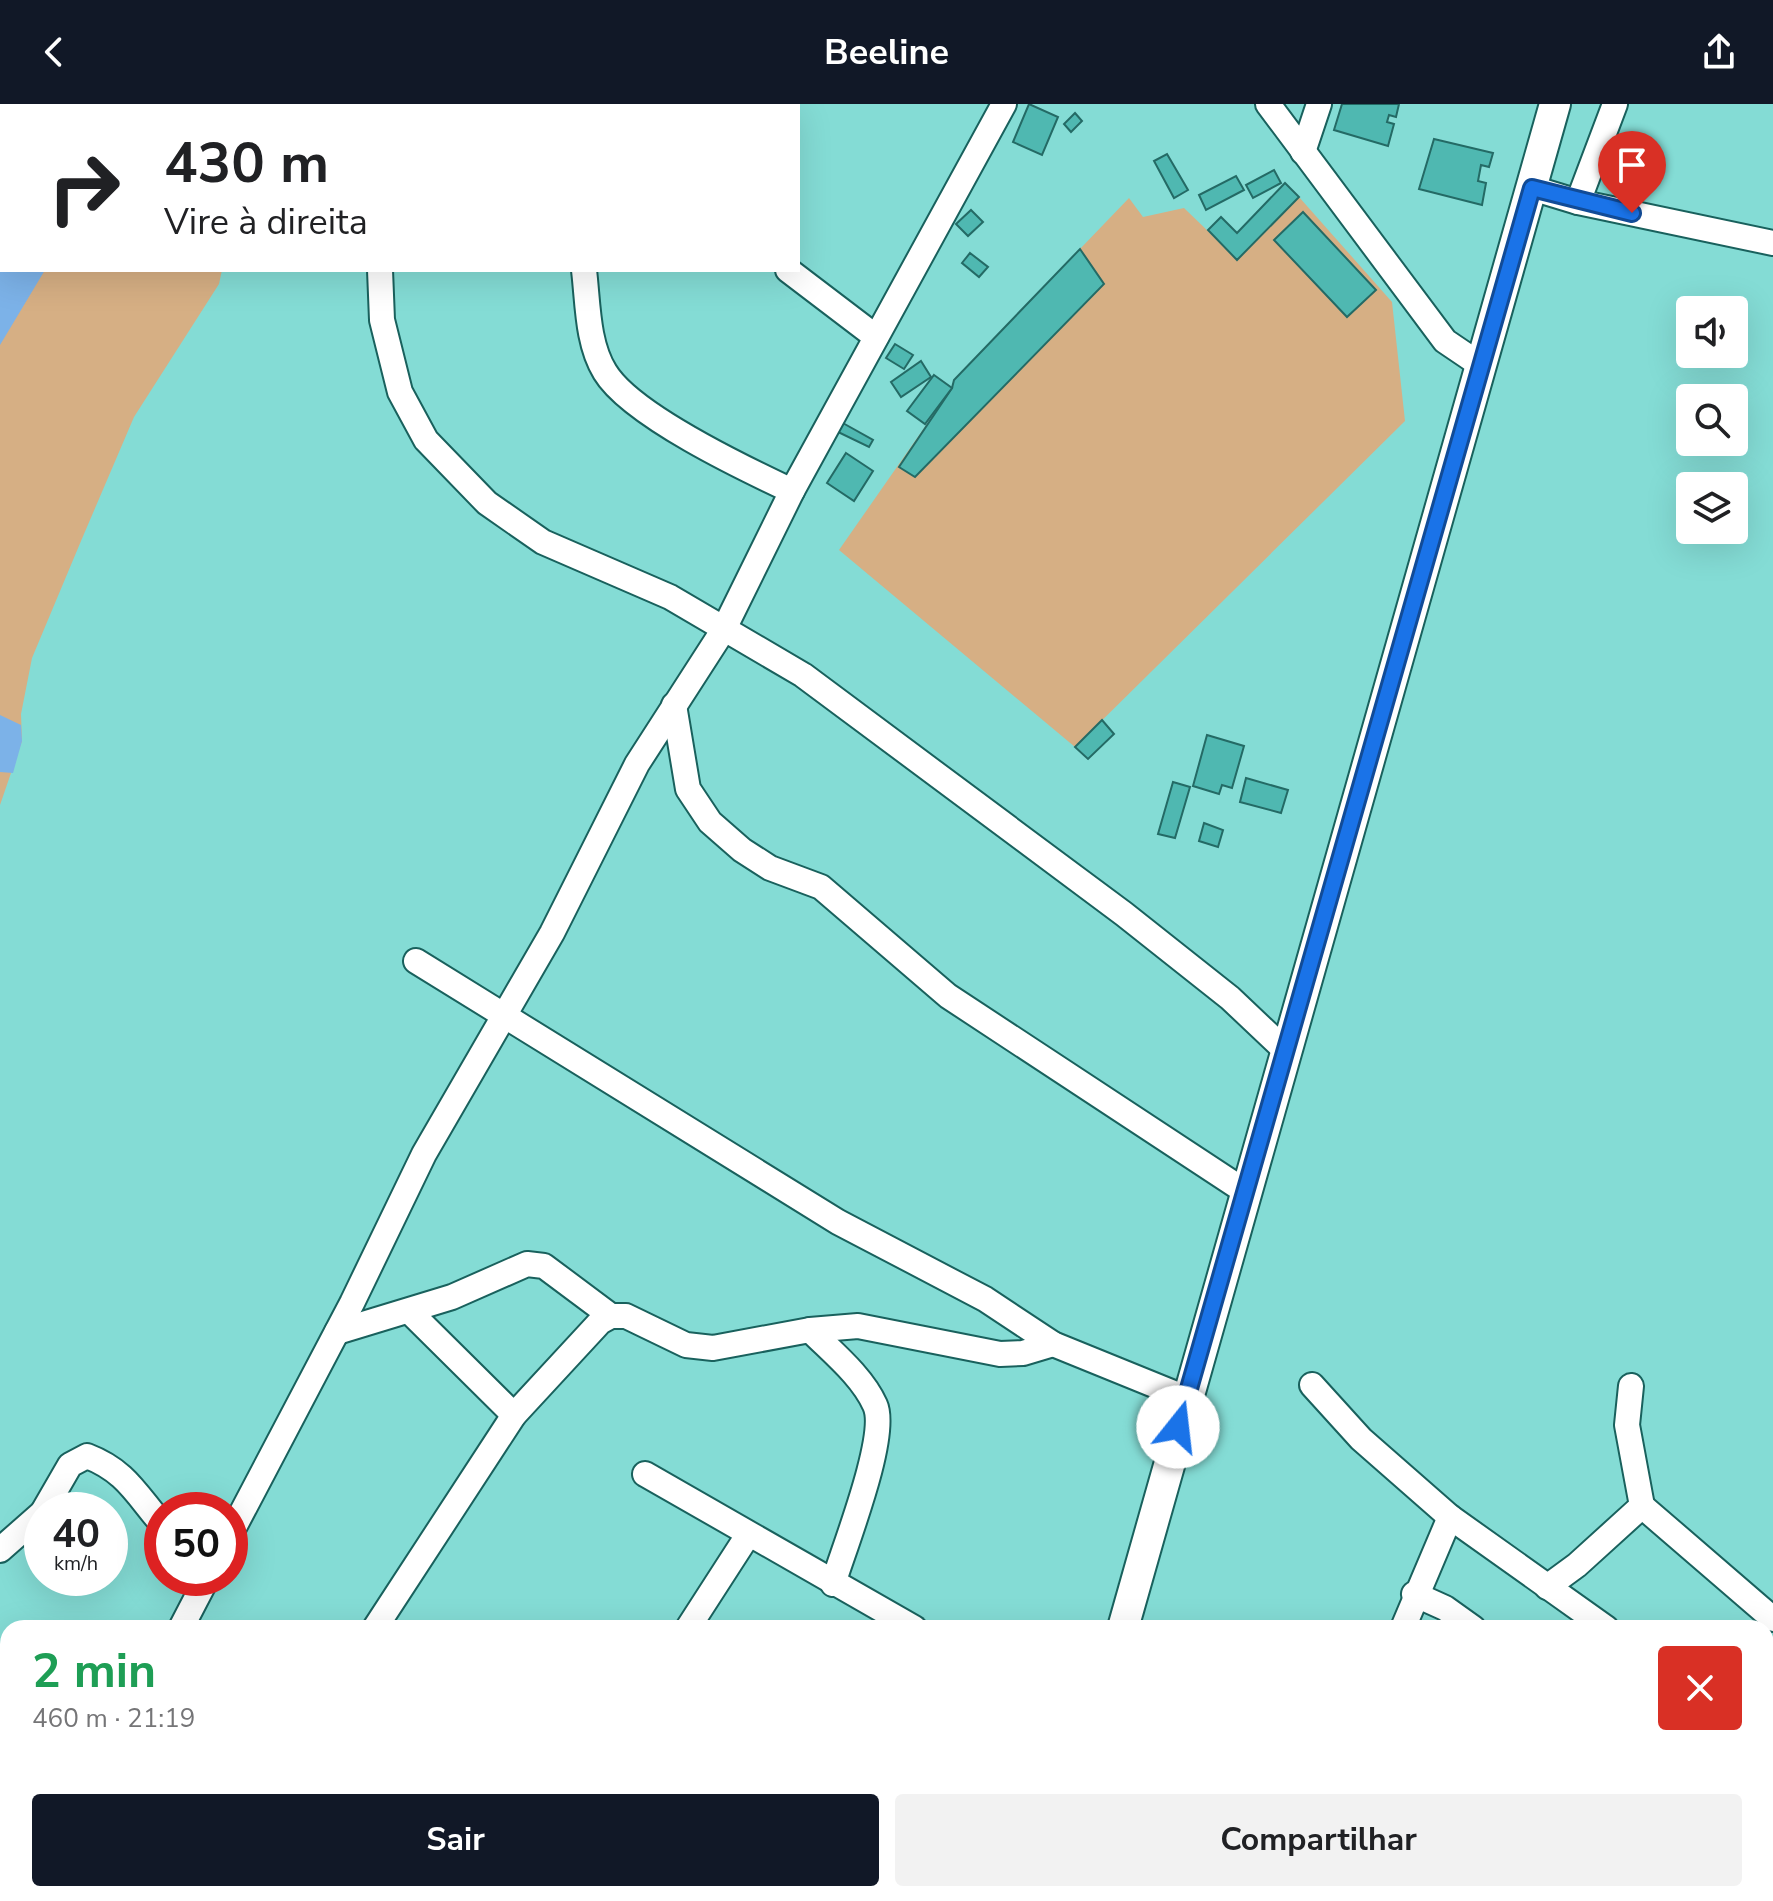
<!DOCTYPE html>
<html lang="pt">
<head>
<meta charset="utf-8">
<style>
	body { margin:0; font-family:"Nunito Sans",sans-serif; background:#f2f2f2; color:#202124; height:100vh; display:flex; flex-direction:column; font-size:30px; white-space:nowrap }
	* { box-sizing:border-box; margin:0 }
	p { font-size:26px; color:#757577 }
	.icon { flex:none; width:44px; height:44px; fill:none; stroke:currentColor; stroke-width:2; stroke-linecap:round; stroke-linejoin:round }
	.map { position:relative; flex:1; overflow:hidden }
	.panel { position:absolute; left:0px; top:1516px; width:1774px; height:282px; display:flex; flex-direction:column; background:#fff; border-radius:24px 24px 0 0; box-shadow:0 8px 32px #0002 }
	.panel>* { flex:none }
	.guide { position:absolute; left:0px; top:0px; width:800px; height:168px; box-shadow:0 8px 32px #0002; background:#fff; color:#202124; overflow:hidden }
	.tools { position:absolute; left:1676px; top:192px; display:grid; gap:16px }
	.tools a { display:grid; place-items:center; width:72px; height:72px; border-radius:8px; background:#fff; box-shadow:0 8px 32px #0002; font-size:40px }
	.speed { position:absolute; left:24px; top:1388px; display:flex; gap:16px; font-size:40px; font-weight:700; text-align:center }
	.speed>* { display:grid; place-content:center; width:104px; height:104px; border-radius:50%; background:#fff; box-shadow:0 8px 32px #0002; line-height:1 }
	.speed small { font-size:20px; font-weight:400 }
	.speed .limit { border:12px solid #d22; background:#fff; color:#111 }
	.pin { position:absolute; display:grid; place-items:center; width:68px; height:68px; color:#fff; margin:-82px -34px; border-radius:50% 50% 50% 0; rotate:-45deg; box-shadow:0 0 8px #0007 }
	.pin .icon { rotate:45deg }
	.me { position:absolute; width:88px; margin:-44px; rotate:16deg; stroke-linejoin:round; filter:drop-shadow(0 0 6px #0008) }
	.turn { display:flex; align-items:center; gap:28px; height:168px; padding:0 32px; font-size:36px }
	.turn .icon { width:104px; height:104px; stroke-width:2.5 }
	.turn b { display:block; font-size:56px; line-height:68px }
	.round { display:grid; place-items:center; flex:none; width:84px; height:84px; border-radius:8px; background:#f2f2f2 }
	.head { display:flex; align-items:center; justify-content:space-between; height:136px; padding:0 32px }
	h1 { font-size:48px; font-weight:700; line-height:60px; color:#1e9e55 }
	.action { display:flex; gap:16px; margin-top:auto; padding:16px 32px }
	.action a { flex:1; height:92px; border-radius:8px; background:#111827; color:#fff; font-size:32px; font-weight:700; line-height:92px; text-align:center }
	.action a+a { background:#f2f2f2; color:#202124 }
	header { display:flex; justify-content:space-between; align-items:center; height:104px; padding:0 32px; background:#111827; color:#fff; font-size:36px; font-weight:700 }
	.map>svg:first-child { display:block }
	.green { fill:#d6af84 }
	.water { fill:#7cb2e8 }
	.building { fill:#4fb8b1; stroke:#246a65; stroke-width:2 }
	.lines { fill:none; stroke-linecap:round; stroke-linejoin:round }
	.minor-casing { stroke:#19615d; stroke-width:28 }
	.major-casing { stroke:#19615d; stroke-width:34 }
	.minor { stroke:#fff; stroke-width:24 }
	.major { stroke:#fff; stroke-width:30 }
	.route-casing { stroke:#114b97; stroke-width:20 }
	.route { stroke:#1a73e8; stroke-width:14 }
</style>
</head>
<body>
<header><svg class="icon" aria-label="back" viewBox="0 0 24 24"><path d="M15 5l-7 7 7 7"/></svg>Beeline<svg class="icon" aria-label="share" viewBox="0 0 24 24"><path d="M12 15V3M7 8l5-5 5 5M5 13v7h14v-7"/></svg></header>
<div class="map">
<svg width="1773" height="1797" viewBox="0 0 1773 1797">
	<rect width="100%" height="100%" fill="#84dcd5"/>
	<!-- green -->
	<g class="green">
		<path d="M0 0H257L2 2V166H222L219 180 134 313 81 437 32 554 21 610 22 637 0 701Z"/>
		<path d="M1299 93 1392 198 1405 317 1075 643 839 446 952 284 954 276 1129 94 1143 113 1184 104 1237 155Z"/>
	</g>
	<!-- water -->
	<g class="water">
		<path d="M0 0H122L2 2V166H45L0 241Z"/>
		<path d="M0 611 21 621 22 637 13 669 0 668Z"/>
	</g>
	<!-- building -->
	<g class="building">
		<path d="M1029 0 1058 13 1042 51 1013 38Z"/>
		<path d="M1342 0H1399L1396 13 1389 11 1387 18 1394 20 1388 42 1334 26Z"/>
		<path d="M1075 9 1082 17 1071 28 1064 20Z"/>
		<path d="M1434 35 1493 49 1489 63 1481 61 1478 77 1486 79 1482 101 1419 85Z"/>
		<path d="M1167 50 1188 86 1174 94 1154 57Z"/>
		<path d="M1274 66 1281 79 1253 94 1246 81Z"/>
		<path d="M1236 72 1244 86 1206 106 1199 91Z"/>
		<path d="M1285 79 1299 93 1237 156 1208 126 1221 113 1237 129Z"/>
		<path d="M971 106 983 118 968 132 956 120Z"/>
		<path d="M1303 108 1376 186 1347 213 1274 136Z"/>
		<path d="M1080 145 1104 180 915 373 899 363 952 284 954 276Z"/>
		<path d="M970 149 988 163 979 173 962 159Z"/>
		<path d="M895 240 913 251 904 265 886 254Z"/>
		<path d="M921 257 931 273 901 293 891 278Z"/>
		<path d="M934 271 952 284 925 320 907 307Z"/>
		<path d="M841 318 873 336 869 343 836 327Z"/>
		<path d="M846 349 873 367 854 397 827 379Z"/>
		<path d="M1102 616 1114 630 1088 655 1075 643Z"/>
		<path d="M1207 631 1244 642 1232 684 1222 681 1219 690 1193 682Z"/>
		<path d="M1246 674 1288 686 1281 709 1240 698Z"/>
		<path d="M1173 678 1190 683 1175 734 1158 730Z"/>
		<path d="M1204 719 1223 726 1218 743 1199 737Z"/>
	</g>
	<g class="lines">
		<defs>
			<g id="minor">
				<path d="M1268 0 1445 237 1479 260"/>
				<path d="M417 2V0"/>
				<path d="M594 2V0"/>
				<path d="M1303 48 1319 0"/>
				<path d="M1532 84 1578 98 1773 139"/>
				<path d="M1578 98 1615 0"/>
				<path d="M380 166 382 216 400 288 426 336 487 399 543 438 670 493 803 571 1124 810 1230 894 1286 947"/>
				<path d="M584 166C588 199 587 239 605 268 631 311 745 365 792 387"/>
				<path d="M788 166 876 233"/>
				<path d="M674 601 688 685 710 718 742 746 770 764 821 783 948 892 1246 1088"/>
				<path d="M416 857 838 1118 985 1195 1053 1240 1186 1294"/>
				<path d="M409 1207 514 1311"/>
				<path d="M810 1226C832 1248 862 1272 875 1301 889 1331 844 1444 833 1480"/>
				<path d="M337 1228 452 1193 527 1160 544 1162 611 1212"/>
				<path d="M1312 1281 1361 1335 1450 1413 1606 1524"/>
				<path d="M645 1370 914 1524"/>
				<path d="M1642 1402 1773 1515"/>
				<path d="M44 1406 70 1361 87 1352C126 1367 136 1390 162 1420"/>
				<path d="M230 1431 352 1199 424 1050 552 829 637 660 724 525 792 387 1004 0"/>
				<path d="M0 1446 42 1409"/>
				<path d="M1547 1483 1577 1461 1642 1402 1627 1321 1631 1282"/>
				<path d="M1414 1490 1445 1504 1473 1524"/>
				<path d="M181 1524 207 1474"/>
				<path d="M375 1524 514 1311 600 1218 611 1212H626L686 1241 713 1244 810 1226 858 1222 1000 1250 1023 1249 1053 1240"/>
				<path d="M688 1524 748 1431"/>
				<path d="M1403 1524 1450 1413"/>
				<path d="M1766 1626 1773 1628"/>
				<path d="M1362 1790 1368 1797"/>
				<path d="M33 1797 37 1790"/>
				<path d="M1331 1797 1337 1790"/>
				<path d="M1634 1797 1637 1790"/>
			</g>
			<g id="major">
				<path d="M1123 1524 1555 0"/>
				<path d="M1046 1797 1048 1790"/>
			</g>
		</defs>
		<!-- minor casing -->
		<use href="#minor" class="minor-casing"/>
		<!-- major casing -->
		<use href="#major" class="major-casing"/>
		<!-- minor -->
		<use href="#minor" class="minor"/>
		<!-- major -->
		<use href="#major" class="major"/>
	</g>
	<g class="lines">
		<defs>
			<path id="route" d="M1178 1323 1532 84 1632 109"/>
		</defs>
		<!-- route casing -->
		<use href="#route" class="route-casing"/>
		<!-- route -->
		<use href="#route" class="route"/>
	</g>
</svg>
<div class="tools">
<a><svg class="icon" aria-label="sound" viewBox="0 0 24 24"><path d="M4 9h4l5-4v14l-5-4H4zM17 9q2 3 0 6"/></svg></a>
<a><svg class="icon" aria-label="search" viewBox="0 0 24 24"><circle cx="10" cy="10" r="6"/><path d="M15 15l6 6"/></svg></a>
<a><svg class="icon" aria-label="layers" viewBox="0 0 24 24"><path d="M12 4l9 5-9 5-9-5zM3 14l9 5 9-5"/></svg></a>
</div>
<div class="speed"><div>40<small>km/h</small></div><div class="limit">50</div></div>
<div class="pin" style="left:1632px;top:109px;background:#d93025"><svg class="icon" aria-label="arrive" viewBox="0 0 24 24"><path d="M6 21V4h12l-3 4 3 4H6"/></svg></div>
<svg class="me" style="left:1178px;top:1323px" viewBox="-20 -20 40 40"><circle r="19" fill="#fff"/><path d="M0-13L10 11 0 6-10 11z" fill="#1a73e8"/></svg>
<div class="guide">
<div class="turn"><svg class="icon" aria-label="right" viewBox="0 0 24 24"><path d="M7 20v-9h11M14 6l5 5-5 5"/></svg><div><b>430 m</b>Vire à direita</div></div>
</div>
<section class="panel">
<div class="head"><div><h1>2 min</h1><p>460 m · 21:19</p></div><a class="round" style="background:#d93025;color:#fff"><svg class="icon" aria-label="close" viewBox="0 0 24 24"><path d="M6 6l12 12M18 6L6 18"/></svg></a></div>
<div class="action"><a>Sair</a><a>Compartilhar</a></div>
</section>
</div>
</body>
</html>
